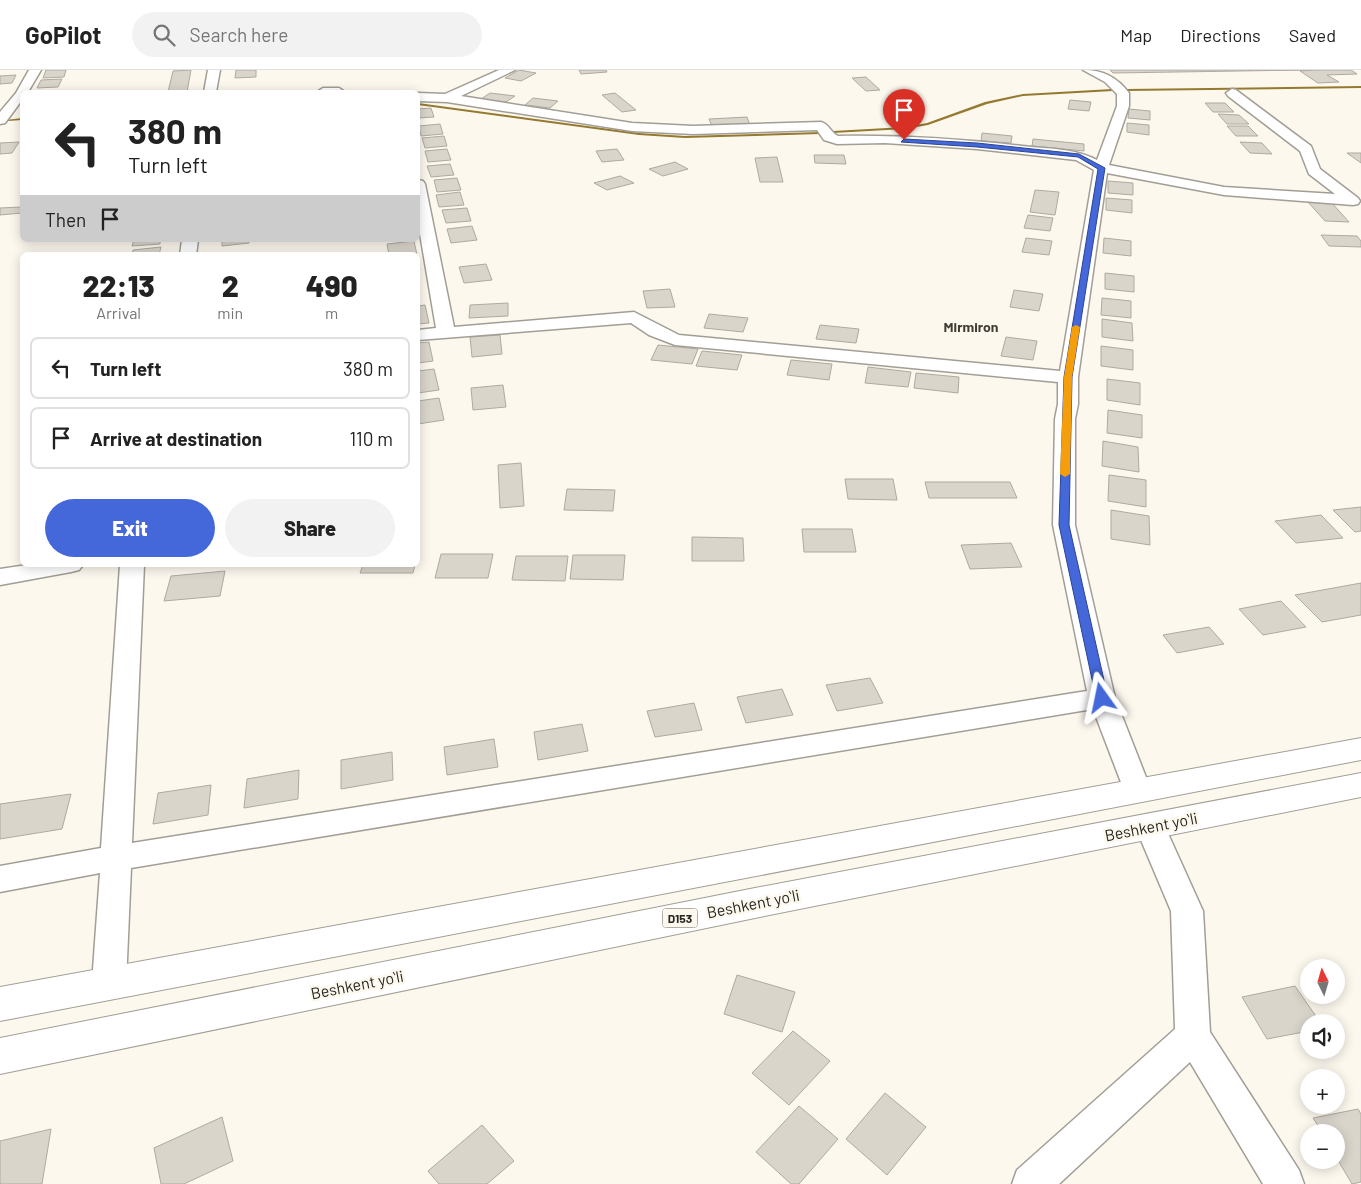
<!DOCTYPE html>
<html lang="en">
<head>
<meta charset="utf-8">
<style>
	body { margin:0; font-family:Barlow,sans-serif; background:#f2f2f2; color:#222; height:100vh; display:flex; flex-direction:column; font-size:19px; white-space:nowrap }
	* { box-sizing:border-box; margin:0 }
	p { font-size:16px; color:#767676 }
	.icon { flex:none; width:28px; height:28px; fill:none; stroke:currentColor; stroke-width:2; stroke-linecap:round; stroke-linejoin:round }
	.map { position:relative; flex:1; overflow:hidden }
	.details { position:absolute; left:20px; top:182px; width:400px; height:315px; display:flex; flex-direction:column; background:#fff; border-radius:8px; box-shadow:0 2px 12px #0003 }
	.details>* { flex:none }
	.hud { position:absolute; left:20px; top:20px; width:400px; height:152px; border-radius:8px; box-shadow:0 2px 12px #0003; background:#fff; color:#222; overflow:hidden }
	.needle { width:32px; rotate:355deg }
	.controls { position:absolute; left:1300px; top:889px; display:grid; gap:10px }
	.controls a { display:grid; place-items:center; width:45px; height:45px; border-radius:50%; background:#fff; box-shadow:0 2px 12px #0003; font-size:25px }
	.pin { position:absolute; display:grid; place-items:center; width:42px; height:42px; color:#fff; margin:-51px -21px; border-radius:50% 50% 50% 0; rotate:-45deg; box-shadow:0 0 5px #0007 }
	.pin .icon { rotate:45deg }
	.me { position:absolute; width:55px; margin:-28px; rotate:348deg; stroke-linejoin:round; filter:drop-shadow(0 0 4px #0008) }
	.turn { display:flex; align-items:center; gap:18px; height:105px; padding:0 25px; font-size:22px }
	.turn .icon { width:65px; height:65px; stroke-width:2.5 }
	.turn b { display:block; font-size:35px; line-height:42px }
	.then { display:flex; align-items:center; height:48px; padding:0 25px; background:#0003; gap:10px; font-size:19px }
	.eta { display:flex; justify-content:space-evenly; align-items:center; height:85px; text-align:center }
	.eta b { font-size:30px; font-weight:800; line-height:35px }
	.cta { display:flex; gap:10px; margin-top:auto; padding:10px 25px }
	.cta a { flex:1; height:58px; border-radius:30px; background:#4468da; color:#fff; font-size:20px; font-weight:800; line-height:58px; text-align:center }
	.cta a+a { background:#f2f2f2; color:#222 }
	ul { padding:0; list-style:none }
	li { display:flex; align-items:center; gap:15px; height:62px; margin:0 10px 8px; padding:0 15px; border:2px solid #e0e0e0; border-radius:8px }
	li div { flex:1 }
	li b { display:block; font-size:19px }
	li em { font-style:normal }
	header { display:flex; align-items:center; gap:30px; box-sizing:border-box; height:70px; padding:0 25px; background:#fff; border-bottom:1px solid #e0e0e0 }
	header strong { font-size:24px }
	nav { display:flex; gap:28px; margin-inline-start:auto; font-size:18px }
	.search { width:350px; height:45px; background:#f2f2f2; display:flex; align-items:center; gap:12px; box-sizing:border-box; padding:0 18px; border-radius:28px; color:#767676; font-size:19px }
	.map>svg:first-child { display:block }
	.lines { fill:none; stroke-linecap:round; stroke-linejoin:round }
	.stream { fill:#94792f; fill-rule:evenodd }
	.building { fill:#dad5cb; stroke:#aeaaa1 }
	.minor-casing { stroke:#a29e95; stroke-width:3 }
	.major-casing { stroke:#a29e95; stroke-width:2 }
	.minor { fill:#fff; fill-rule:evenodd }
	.major { fill:#fff; fill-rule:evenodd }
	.route { fill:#4468da; stroke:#2c448e }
	.slow { fill:#f59e0b }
	.labels { text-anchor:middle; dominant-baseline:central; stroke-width:5; stroke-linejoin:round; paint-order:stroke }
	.shield { fill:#fdf8ee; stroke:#67655f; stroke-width:1 }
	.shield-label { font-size:12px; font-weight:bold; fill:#272622 }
	.far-quarter-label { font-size:14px; font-weight:bold; fill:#403c35; stroke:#fdf8ee }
	.near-street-label { font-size:16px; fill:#272622; stroke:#fdf8ee }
</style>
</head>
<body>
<header>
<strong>GoPilot</strong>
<div class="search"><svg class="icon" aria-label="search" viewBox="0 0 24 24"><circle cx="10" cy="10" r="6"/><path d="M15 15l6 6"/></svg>Search here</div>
<nav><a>Map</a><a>Directions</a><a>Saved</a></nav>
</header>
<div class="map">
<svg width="1361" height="1114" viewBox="0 0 1361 1114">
	<rect width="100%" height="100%" fill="#fdf8ee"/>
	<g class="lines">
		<!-- stream -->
		<g class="stream">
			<path d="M1361 16V18L1126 21 1124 20 1126 19Z"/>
			<path d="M1112 19 1113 21 1023 26 987 34 928 55 905 59 833 63 831 62 833 61 905 57 927 53 985 32 1023 24Z"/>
			<path d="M418 33 639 63 685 66 820 62 822 63 820 64 685 68 639 65 418 35Z"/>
			<path d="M22 48V50L8 51 6 50Z"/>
		</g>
	</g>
	<!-- building -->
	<g class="building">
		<path d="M46 0H66L64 7 43 8Z"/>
		<path d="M191 0 187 22H168L173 1Z"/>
		<path d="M236 0H256V7L235 8Z"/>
		<path d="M519 0 536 3 521 11 505 8Z"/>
		<path d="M579 0H606L607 2 581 4Z"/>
		<path d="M1110 0H1304L1113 3Z"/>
		<path d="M1316 0H1351L1357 4 1327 5 1339 12 1318 13 1300 1Z"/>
		<path d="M16 5 12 13 0 14V6Z"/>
		<path d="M866 7 880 20 866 21 852 8Z"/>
		<path d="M62 9 58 17 37 18 41 10Z"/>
		<path d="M490 23 515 26 506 32 481 29Z"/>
		<path d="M615 23 636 40 622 42 602 25Z"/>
		<path d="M533 28 558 31 550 38 525 35Z"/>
		<path d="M1070 30 1091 32 1089 41 1068 39Z"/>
		<path d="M1205 33H1225L1234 42H1213Z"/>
		<path d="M431 38 434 47 418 48V39Z"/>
		<path d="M1129 39 1150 41V50L1128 48Z"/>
		<path d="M1218 44 1239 45 1249 54H1227Z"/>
		<path d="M747 47 750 55 712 56 709 49Z"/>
		<path d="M1127 53 1149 55V65L1127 62Z"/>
		<path d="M440 54 443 64 421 66 419 56Z"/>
		<path d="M1227 56H1248L1258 66H1236Z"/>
		<path d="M982 63 1012 66 1011 73 981 71Z"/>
		<path d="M444 66 447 76 425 78 422 68Z"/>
		<path d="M1033 69 1084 74V81L1032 76Z"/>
		<path d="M19 72 12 83 0 84V73Z"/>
		<path d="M1240 72 1262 73 1272 84 1250 83Z"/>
		<path d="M447 79 451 90 428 92 425 81Z"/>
		<path d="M617 79 624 90 602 92 596 81Z"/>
		<path d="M1347 83H1361V93Z"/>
		<path d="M814 85H844L846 94 815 93Z"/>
		<path d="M777 87 783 112H760L755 88Z"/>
		<path d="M675 92 688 99 663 106 649 99Z"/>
		<path d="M450 94 454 105 431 107 427 96Z"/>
		<path d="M620 106 634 113 607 120 594 113Z"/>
		<path d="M457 108 461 120 437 122 434 110Z"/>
		<path d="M1108 111 1133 113V125L1108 123Z"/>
		<path d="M1035 120 1059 122 1055 145 1030 142Z"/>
		<path d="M460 122 464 135 439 137 436 125Z"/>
		<path d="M1106 128 1132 130V143L1106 140Z"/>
		<path d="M1308 132H1331L1349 152 1325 151Z"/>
		<path d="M22 137V143L0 145V138Z"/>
		<path d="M467 138 471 151 446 153 442 140Z"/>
		<path d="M1028 145 1053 148 1050 161 1024 158Z"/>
		<path d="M472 156 477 170 451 173 447 159Z"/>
		<path d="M1321 165 1357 166 1361 171V177L1329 176Z"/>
		<path d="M1026 168 1052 171 1049 185 1022 182Z"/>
		<path d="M1104 168 1131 171V186L1103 183Z"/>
		<path d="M134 170H160V174L132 176Z"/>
		<path d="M222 170H249V173L222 176Z"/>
		<path d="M414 171 417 185H389L387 174Z"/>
		<path d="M161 177 159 185H132L133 180Z"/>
		<path d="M486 194 492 210 464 213 459 197Z"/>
		<path d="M1105 203 1134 206V222L1105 219Z"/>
		<path d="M670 219 675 237 647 238 643 221Z"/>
		<path d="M1014 220 1043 224 1039 241 1010 237Z"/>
		<path d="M1102 228 1131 231V248L1101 245Z"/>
		<path d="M508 233V246L469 248 470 235Z"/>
		<path d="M425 235 429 253 418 254V236Z"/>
		<path d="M709 244 748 248 743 262 704 258Z"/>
		<path d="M1102 249 1132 253 1133 271 1102 267Z"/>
		<path d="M820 255 859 259 856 273 816 269Z"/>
		<path d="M500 265 502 284 472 287 470 267Z"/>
		<path d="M1006 267 1037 271 1033 290 1001 286Z"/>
		<path d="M429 272 433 291 418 293V273Z"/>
		<path d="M658 275 698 279 692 294 651 290Z"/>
		<path d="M1101 276 1133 280V300L1101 296Z"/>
		<path d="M702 281 742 285 737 300 696 296Z"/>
		<path d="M791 290 832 294 829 310 787 305Z"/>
		<path d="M868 297 911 302 908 317 865 313Z"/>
		<path d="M434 299 439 320 418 323V301Z"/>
		<path d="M916 303 959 307 958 323 914 318Z"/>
		<path d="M1107 309 1140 313V335L1107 330Z"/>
		<path d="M503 315 506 337 473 340 471 318Z"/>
		<path d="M439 328 444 350 418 354V331Z"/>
		<path d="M1108 340 1142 345V368L1107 363Z"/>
		<path d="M1103 371 1138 377 1139 402 1102 396Z"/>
		<path d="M521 393 524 436 500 438 498 395Z"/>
		<path d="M1109 405 1146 410V437L1108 431Z"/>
		<path d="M845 409H893L897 430 848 429Z"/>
		<path d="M925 412H1010L1017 428H929Z"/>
		<path d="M567 419 615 420 613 441 564 440Z"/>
		<path d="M1361 437V461L1355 462 1333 440Z"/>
		<path d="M1111 440 1149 446 1150 475 1111 469Z"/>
		<path d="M1321 445 1343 468 1296 473 1275 451Z"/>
		<path d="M802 459H852L856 482H804Z"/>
		<path d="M692 467 743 468 744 491H692Z"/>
		<path d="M1011 473 1022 497 970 499 961 475Z"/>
		<path d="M441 484H493L488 508H435Z"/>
		<path d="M573 485H625L623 510 570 509Z"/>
		<path d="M516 486H568L565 511 512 510Z"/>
		<path d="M363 495H415L413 503H360Z"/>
		<path d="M225 501 220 526 164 531 171 506Z"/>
		<path d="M1361 513V545L1322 552 1295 525Z"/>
		<path d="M1281 531 1306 557 1263 565 1239 539Z"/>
		<path d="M1209 557 1224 574 1177 583 1163 565Z"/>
		<path d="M870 608 883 633 837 641 826 615Z"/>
		<path d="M782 619 793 645 746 653 737 627Z"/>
		<path d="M694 633 702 660 655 667 647 641Z"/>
		<path d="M582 654 588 681 538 690 534 662Z"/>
		<path d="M494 669 498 697 447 705 444 677Z"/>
		<path d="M392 682 393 710 341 719V690Z"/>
		<path d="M299 700 298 729 244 738 247 709Z"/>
		<path d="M211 715 208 745 153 754 158 723Z"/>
		<path d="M71 724 62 759 0 769V734Z"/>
		<path d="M737 905 795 922 782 962 724 944Z"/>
		<path d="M1295 916 1320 952H1309V961L1267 969 1242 927Z"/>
		<path d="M793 961 830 991 789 1035 752 1003Z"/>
		<path d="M885 1023 926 1057 887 1105 846 1069Z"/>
		<path d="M799 1036 838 1069 799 1114H791L756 1082Z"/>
		<path d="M1358 1039 1361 1044V1112L1352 1114 1336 1087V1062H1322L1313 1048Z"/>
		<path d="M222 1047 233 1091 184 1114H161L154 1078Z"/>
		<path d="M482 1055 514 1091 487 1114H439L428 1101Z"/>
		<path d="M51 1059 42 1114H0V1071Z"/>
	</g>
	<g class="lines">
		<defs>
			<g id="minor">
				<path d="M29 0H41L28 22H22V30L5 53 0 54V42L16 23Z"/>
				<path d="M208 0H220L216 22H204Z"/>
				<path d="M499 0H515L461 26 632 53 693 56 821 52C829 54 831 63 838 66 900 65 961 69 1022 76 1048 79 1074 78 1097 90L1117 36V24L1105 12 1083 0C1103 0 1117 7 1129 23V36L1109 95 1224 117 1335 124 1309 104 1300 81 1228 26 1226 23 1232 19 1236 20 1311 76 1320 99 1358 128 1360 131 1358 134 1353 135 1224 125 1107 103 1078 307V334L1075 349V455L1115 628 1151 720 1147 728 1137 731 1127 728 1093 639 131 798 126 913 121 924 109 928 97 924 92 913 100 803 0 822V796L101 778 120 495H144L132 773 1087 621 1053 455 1055 349 1058 334V312L675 275 649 265 631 253 418 270V260L436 258 418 152V110L423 111 425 114 454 257 634 242 679 265 1060 301 1094 100 1076 90 977 79 885 73 837 74 824 70 817 60 693 64 632 61 447 32 418 31V23L445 24Z"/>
				<path d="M323 18H339L345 22H317Z"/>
				<path d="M182 170H198L196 185H180Z"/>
				<path d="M27 495H83L79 500 71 502 0 515V499Z"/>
				<path d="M1150 744 1161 748 1203 841 1210 962 1299 1100 1304 1114H1263L1190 992 1059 1114H1012L1017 1100 1175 959 1171 841 1135 756 1139 748Z"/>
			</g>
			<g id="major">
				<path d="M1361 668V690L0 951V917Z"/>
				<path d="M1361 703V727L755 848 0 1004V968L755 818Z"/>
			</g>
		</defs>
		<!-- minor casing -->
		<use href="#minor" class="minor-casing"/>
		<!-- major casing -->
		<use href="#major" class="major-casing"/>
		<!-- minor -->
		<use href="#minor" class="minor"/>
		<!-- major -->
		<use href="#major" class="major"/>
	</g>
	<!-- route -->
	<path class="route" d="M904 69 977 73 1079 84 1105 98 1072 307 1069 455 1108 628 1106 632 1102 633 1096 628 1059 455 1064 307 1098 99 1078 87 977 77 901 72Z"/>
	<!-- slow -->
	<path class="slow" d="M1076 255 1080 257 1072 307 1070 404 1065 407 1060 404 1064 307 1072 257Z"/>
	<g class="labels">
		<!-- shield labels -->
		<rect class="shield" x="662.5" y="838.5" width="35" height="19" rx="4"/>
		<g class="shield-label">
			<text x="680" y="848">D153</text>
		</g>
		<!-- far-quarter labels -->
		<g class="far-quarter-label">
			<text x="971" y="256">Mirmiron</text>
		</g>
		<!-- near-street labels -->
		<g class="near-street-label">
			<text transform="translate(1151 756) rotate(-11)">Beshkent yoʻli</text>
			<text transform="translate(753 833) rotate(-11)">Beshkent yoʻli</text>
			<text transform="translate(357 914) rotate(-11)">Beshkent yoʻli</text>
		</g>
	</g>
</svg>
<div class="controls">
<a><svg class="needle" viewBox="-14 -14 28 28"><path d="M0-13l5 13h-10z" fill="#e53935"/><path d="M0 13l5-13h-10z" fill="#767676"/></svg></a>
<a><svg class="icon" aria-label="sound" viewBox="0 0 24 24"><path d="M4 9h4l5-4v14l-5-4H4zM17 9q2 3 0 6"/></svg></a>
<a>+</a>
<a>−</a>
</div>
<div class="pin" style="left:904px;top:70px;background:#d93025"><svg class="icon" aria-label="arrive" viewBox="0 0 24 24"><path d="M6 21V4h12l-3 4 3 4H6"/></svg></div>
<svg class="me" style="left:1102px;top:628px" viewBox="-20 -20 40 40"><path d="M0-17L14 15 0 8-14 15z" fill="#4468da" stroke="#fff" stroke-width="4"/></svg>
<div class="hud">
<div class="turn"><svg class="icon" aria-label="left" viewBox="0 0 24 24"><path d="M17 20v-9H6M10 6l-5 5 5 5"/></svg><div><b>380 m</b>Turn left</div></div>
<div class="then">Then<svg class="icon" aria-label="arrive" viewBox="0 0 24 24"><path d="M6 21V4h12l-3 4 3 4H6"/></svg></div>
</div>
<section class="details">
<div class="eta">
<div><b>22:13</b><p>Arrival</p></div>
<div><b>2</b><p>min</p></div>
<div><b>490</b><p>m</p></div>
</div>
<ul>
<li><svg class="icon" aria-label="left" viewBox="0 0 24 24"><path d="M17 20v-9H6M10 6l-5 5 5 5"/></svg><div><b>Turn left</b></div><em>380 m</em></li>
<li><svg class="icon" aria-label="arrive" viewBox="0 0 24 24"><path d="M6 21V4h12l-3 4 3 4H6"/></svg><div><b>Arrive at destination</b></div><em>110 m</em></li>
</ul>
<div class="cta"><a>Exit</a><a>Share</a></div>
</section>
</div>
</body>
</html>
